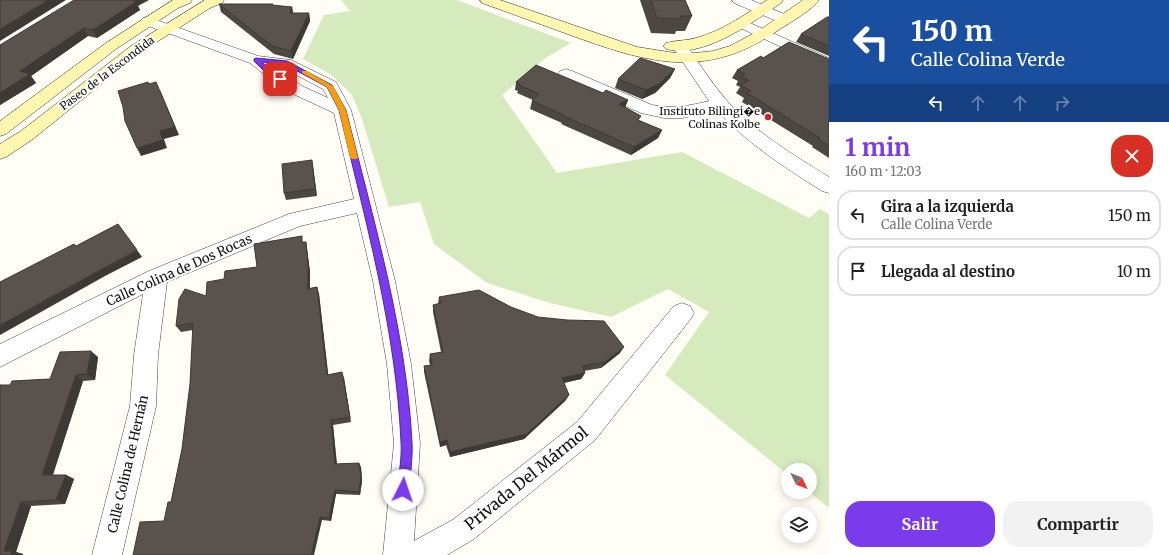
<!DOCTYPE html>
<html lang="es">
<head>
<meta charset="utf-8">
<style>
	body { margin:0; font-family:Merriweather,serif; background:#f2f2f2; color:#222; height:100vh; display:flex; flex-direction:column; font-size:15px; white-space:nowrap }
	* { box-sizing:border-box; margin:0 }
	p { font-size:13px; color:#767676 }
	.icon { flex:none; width:22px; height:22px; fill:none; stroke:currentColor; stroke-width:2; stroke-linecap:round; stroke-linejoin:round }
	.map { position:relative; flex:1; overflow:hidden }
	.sheet { display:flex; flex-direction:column; background:#fff; width:340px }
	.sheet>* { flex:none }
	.banner { background:#1a4fa0; color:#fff; overflow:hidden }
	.needle { width:26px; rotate:133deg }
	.controls { position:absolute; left:781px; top:463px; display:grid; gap:8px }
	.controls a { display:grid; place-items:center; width:36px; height:36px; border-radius:50%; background:#fff; box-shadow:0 2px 10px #0003; font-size:20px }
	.pin { position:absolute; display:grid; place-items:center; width:34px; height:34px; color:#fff; margin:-17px; border-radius:8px; box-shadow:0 2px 6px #0006 }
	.me { position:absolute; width:44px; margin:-22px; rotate:4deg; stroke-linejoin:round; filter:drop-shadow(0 0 3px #0008) }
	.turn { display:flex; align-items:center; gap:14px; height:84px; padding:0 16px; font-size:18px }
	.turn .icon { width:52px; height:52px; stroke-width:2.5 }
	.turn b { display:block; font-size:28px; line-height:34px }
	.lanes { display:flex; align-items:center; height:38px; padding:0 16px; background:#0003; justify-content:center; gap:20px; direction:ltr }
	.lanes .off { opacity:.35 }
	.round { display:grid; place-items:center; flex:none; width:42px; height:42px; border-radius:16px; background:#f2f2f2 }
	.summary { display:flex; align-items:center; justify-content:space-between; height:68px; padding:0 16px }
	h1 { font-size:24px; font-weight:700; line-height:30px; color:#7c3aed }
	.cta { display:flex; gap:8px; margin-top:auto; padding:8px 16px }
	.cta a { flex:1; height:46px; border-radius:16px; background:#7c3aed; color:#fff; font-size:16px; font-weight:700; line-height:46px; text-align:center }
	.cta a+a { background:#f2f2f2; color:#222 }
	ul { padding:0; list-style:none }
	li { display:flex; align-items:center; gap:12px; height:50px; margin:0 8px 6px; padding:0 8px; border:2px solid #e0e0e0; border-radius:16px }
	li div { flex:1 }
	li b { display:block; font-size:15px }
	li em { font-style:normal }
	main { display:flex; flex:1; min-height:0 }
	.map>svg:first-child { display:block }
	.green { fill:#d5ebbd }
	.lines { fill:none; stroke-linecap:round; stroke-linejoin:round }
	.street-casing { stroke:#444; stroke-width:1 }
	.secondary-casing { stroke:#333; stroke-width:1 }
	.street { fill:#fff; fill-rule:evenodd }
	.secondary { fill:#fff6b0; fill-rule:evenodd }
	.wall { fill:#4d4742 }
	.shaded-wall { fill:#3f3936 }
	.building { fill:#5a524d; stroke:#3f3936 }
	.route { fill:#7c3aed; stroke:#51269a }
	.slow { fill:#f59e0b }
	.poi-dot { fill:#c4262e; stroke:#fff; stroke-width:1.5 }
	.labels { text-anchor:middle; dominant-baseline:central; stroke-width:4; stroke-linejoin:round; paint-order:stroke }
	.far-street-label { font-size:11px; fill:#111; stroke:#fff }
	.far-poi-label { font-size:11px; fill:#111; stroke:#fff; text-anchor:end }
	.street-label { font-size:13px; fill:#111; stroke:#fff }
	.near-street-label { font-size:16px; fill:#111; stroke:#fff }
</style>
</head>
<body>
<main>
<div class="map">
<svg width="829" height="555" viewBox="0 0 829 555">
	<rect width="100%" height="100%" fill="#fffdf5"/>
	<!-- green -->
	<path class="green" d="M341 0H457L571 43 547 57 502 95 557 173 682 152 809 218 820 209 829 214V508L809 492 810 470H788V475L665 375 709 312 668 289 611 317 550 303 487 283 434 244 420 202 389 207 362 119 352 95 330 74 303 59 324 15 350 11Z"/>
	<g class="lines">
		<defs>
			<g id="street">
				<path d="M732 0H751L789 16 791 19 789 22 784 23 779 22 734 3Z"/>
				<path d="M148 17 258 56 291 60 336 82 351 110 395 281 411 364 420 443 414 541 454 519 577 422 674 306 682 303 690 306 694 313 690 320 595 440 474 539 447 555H383L394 443 387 364 373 281 357 213 300 226 167 282 158 355 156 406 122 555H92L130 406 134 355 143 294 0 367V344L149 271 289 214 354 199 334 113 291 93 270 79 250 63 143 24 141 21 143 18ZM273 66 281 67 323 89 328 98 302 86Z"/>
				<path d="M741 19 829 58V69L736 26 734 23 736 20Z"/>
				<path d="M680 41 685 43C699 63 712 84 728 102 757 133 793 155 829 177V193L822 191C784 167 747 143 716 110L683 118H664L641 113 560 77 558 74 560 71 566 69 572 71 652 105C672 109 689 106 709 101L672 46 675 43Z"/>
			</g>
			<g id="secondary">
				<path d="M173 0H192L190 3 178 8 116 49 6 134 0 136V121L106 43Z"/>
				<path d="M205 0H224L222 3 210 8 141 52 33 139 6 157 0 159V144L21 131 131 46Z"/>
				<path d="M480 0H500L637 47 675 53H695L713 51 730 46 760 30 803 0H819C813 9 790 23 780 29 708 80 650 64 573 36 543 25 512 14 482 3Z"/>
				<path d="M767 0H783L781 3C752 23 703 59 666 49L663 46 666 43C676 40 686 41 696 38 722 31 745 15 767 0Z"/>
			</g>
		</defs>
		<!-- street casing -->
		<use href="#street" class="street-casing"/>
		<!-- secondary casing -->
		<use href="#secondary" class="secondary-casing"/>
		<!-- street -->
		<use href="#street" class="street"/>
		<!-- secondary -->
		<use href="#secondary" class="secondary"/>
	</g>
	<!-- wall -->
	<g class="wall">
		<path d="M640 0H685L692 16 685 31H676L675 34 651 33Z"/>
		<path d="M219 4 292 7 293 13H309L310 21 293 59 274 54 221 12Z"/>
		<path d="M138 6 140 10 97 38 88 36 31 76 36 83 0 105V45Z"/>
		<path d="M829 17V56L796 42 801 34Z"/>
		<path d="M763 58 829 59V158L812 147 813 146 742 102 744 98 736 93 740 87 736 85 738 81 732 78 737 70Z"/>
		<path d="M675 69 670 78 655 93 642 99 615 88 618 79Z"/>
		<path d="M516 82 603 93 628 100 625 107 639 121 662 130 658 138 631 155 561 124 562 123 530 109 532 101 533 100 517 93 518 91 515 90Z"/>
		<path d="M313 167 317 196 286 200 284 193Z"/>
		<path d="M304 242H306L307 249 310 272V288L317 287 319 294 328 375 344 378 351 422 333 425 337 464 361 467 362 481 360 495 336 494 331 521 322 520 164 521 171 502 182 449 190 384 193 330 181 332 176 326 224 279 257 267Z"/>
		<path d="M439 297 511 307 620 353 601 368 584 371 585 373 581 379 564 383 569 395 565 401 524 439 450 457 446 445 440 447 424 372V366L430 365 429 361 430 354 441 352 433 312V305L438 304Z"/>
		<path d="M98 357 95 380 83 381 53 475H66L74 479 65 504 31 506 16 552 23 554 0 555 10 385 50 379Z"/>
	</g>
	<!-- shaded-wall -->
	<g class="shaded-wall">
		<path d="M48 0H66L0 41V29Z"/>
		<path d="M131 0H149L138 6 140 10 97 38 93 30Z"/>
		<path d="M292 7 293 14 290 13Z"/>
		<path d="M309 13 310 21 293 59 291 51Z"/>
		<path d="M84 28 88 36 31 76 36 83 0 105V93L20 71Z"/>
		<path d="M675 69 670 78 655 93 642 99 646 90Z"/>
		<path d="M160 90 179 135 164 139 167 148 141 156 137 148 160 131Z"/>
		<path d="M628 100 625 108 619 104Z"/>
		<path d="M662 130 658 138 631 155 634 147Z"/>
		<path d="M312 160 313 167 317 196 315 189Z"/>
		<path d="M306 242 307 249 310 272V295L308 289Z"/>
		<path d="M137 250 142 257 105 276 0 335V325L100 270Z"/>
		<path d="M317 287 319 294 329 381 327 375Z"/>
		<path d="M624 347 620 353 601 368 605 362Z"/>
		<path d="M91 351 98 357 95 380 87 374Z"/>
		<path d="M342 372 344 378 351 422 350 417Z"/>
		<path d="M585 373 581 379 558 384 562 378Z"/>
		<path d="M76 375 83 381 51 480 42 475Z"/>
		<path d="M569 395 565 401 524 439 450 457V452Z"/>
		<path d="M331 420 333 425 337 468 335 464Z"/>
		<path d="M447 440 446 445 440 447V442Z"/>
		<path d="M359 463 361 467 362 481 360 495 359 492Z"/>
		<path d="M66 475 74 479 65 504 56 500Z"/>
		<path d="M335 490 336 494 331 521 329 518Z"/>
		<path d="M21 502 31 506 16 552 23 554V555H11L4 551Z"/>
		<path d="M320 517 322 520 314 555H311Z"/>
	</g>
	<!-- building -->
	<g class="building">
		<path d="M0 0H48L0 29Z"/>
		<path d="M74 0H133L136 2 93 30 84 28 20 71 30 74 0 93V45Z"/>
		<path d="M651 0H685L692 16H680L681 19 657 18Z"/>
		<path d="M219 4H273L272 5 292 7 290 13H309L291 51 272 46Z"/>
		<path d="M827 17H829V46L801 34Z"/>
		<path d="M789 42 829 59V146L818 139 820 138 747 93 751 91 741 85 749 80 740 77 745 74 737 70 761 56 763 58Z"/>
		<path d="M640 58 675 69 659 84 646 90 618 79Z"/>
		<path d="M536 65 603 93 606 90 628 100 619 104 641 116 638 120 662 130 634 147 564 116V115L532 101 539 94 519 85 520 84 516 82Z"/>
		<path d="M148 82 149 84 156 82 175 127 160 131 163 140 137 148 125 121 123 107 118 91Z"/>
		<path d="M312 160 315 189 284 193 282 164Z"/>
		<path d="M118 224 137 250 100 270 0 325V282L74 244 76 246Z"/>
		<path d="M302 236V242H306L308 265V289L317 287 327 375 342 372 350 417 331 420 335 464 359 463 361 477 359 492 335 490 329 518 320 517 311 555H133L140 522 164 521 168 502H171L182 449 190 384 193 323 176 326 179 299 185 289 206 296 207 282 224 279 225 271 257 267 254 244Z"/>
		<path d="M479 290 511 307 538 317 567 320 604 321 624 347 605 362 582 366 585 373 562 378 569 395 527 434 450 452 447 440 440 442 424 366 432 365 430 354 443 352 433 305 441 303 439 297Z"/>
		<path d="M91 351 87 374 76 375 42 475H66L56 500 21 502 4 551H12L11 555H0V385H10L12 381 50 379 60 352Z"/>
	</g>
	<!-- route -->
	<path class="route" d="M256 58 287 61 332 85 346 110C373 219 406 329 412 442 413 458 410 475 409 490L407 494 403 496 399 494 397 490C399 474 402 458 401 442 396 329 365 219 339 110L327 87 284 64 262 62 272 71 283 79 277 80 267 74 254 61V59Z"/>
	<!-- slow -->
	<path class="slow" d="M302 71H307L333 86 346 110 358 158 357 159H352L350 158 339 110 327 87 302 73Z"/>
	<!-- markers -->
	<circle class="poi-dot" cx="768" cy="117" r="4"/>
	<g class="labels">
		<!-- far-street labels -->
		<g class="far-street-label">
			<text transform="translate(107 73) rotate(-37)">Paseo de la Escondida</text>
		</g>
		<!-- far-poi labels -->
		<g class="far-poi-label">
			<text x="760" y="111">Instituto Bilingi�e<tspan x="760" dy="13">Colinas Kolbe</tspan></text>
		</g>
		<!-- street labels -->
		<g class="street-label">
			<text transform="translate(179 270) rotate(-24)">Calle Colina de Dos Rocas</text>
			<text transform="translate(128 464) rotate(-77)">Calle Colina de Hernán</text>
		</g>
		<!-- near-street labels -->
		<g class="near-street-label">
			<text transform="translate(526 478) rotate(-39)">Privada Del Mármol</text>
		</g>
	</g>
</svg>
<div class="controls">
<a><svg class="needle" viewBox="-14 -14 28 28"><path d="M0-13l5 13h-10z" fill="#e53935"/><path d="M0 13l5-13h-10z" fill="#767676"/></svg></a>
<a><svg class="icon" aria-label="layers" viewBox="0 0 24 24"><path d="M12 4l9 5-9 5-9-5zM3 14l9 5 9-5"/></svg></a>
</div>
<div class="pin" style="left:280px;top:79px;background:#d93025"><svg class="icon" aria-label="arrive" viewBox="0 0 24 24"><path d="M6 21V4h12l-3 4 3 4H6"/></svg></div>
<svg class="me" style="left:403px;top:490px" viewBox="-20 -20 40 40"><circle r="19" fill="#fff"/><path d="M0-13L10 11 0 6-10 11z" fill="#7c3aed"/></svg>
</div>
<section class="sheet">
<div class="banner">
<div class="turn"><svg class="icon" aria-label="left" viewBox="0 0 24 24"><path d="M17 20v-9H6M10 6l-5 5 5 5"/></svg><div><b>150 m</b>Calle Colina Verde</div></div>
<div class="lanes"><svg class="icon" aria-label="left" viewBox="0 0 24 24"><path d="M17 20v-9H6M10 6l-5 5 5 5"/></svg><svg class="icon off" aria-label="ahead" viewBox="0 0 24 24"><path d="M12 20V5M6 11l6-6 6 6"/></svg><svg class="icon off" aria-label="ahead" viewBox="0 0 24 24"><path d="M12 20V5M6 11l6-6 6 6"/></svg><svg class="icon off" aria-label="right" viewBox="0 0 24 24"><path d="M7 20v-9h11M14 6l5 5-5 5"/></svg></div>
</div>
<div class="summary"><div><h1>1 min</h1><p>160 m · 12:03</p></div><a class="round" style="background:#d93025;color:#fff"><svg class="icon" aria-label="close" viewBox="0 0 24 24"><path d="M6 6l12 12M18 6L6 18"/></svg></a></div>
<ul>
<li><svg class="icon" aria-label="left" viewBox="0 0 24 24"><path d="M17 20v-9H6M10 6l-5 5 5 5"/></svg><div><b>Gira a la izquierda</b><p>Calle Colina Verde</p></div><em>150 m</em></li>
<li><svg class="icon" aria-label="arrive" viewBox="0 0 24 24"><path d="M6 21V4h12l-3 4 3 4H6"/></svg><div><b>Llegada al destino</b></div><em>10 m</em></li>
</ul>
<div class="cta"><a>Salir</a><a>Compartir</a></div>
</section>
</main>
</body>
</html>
